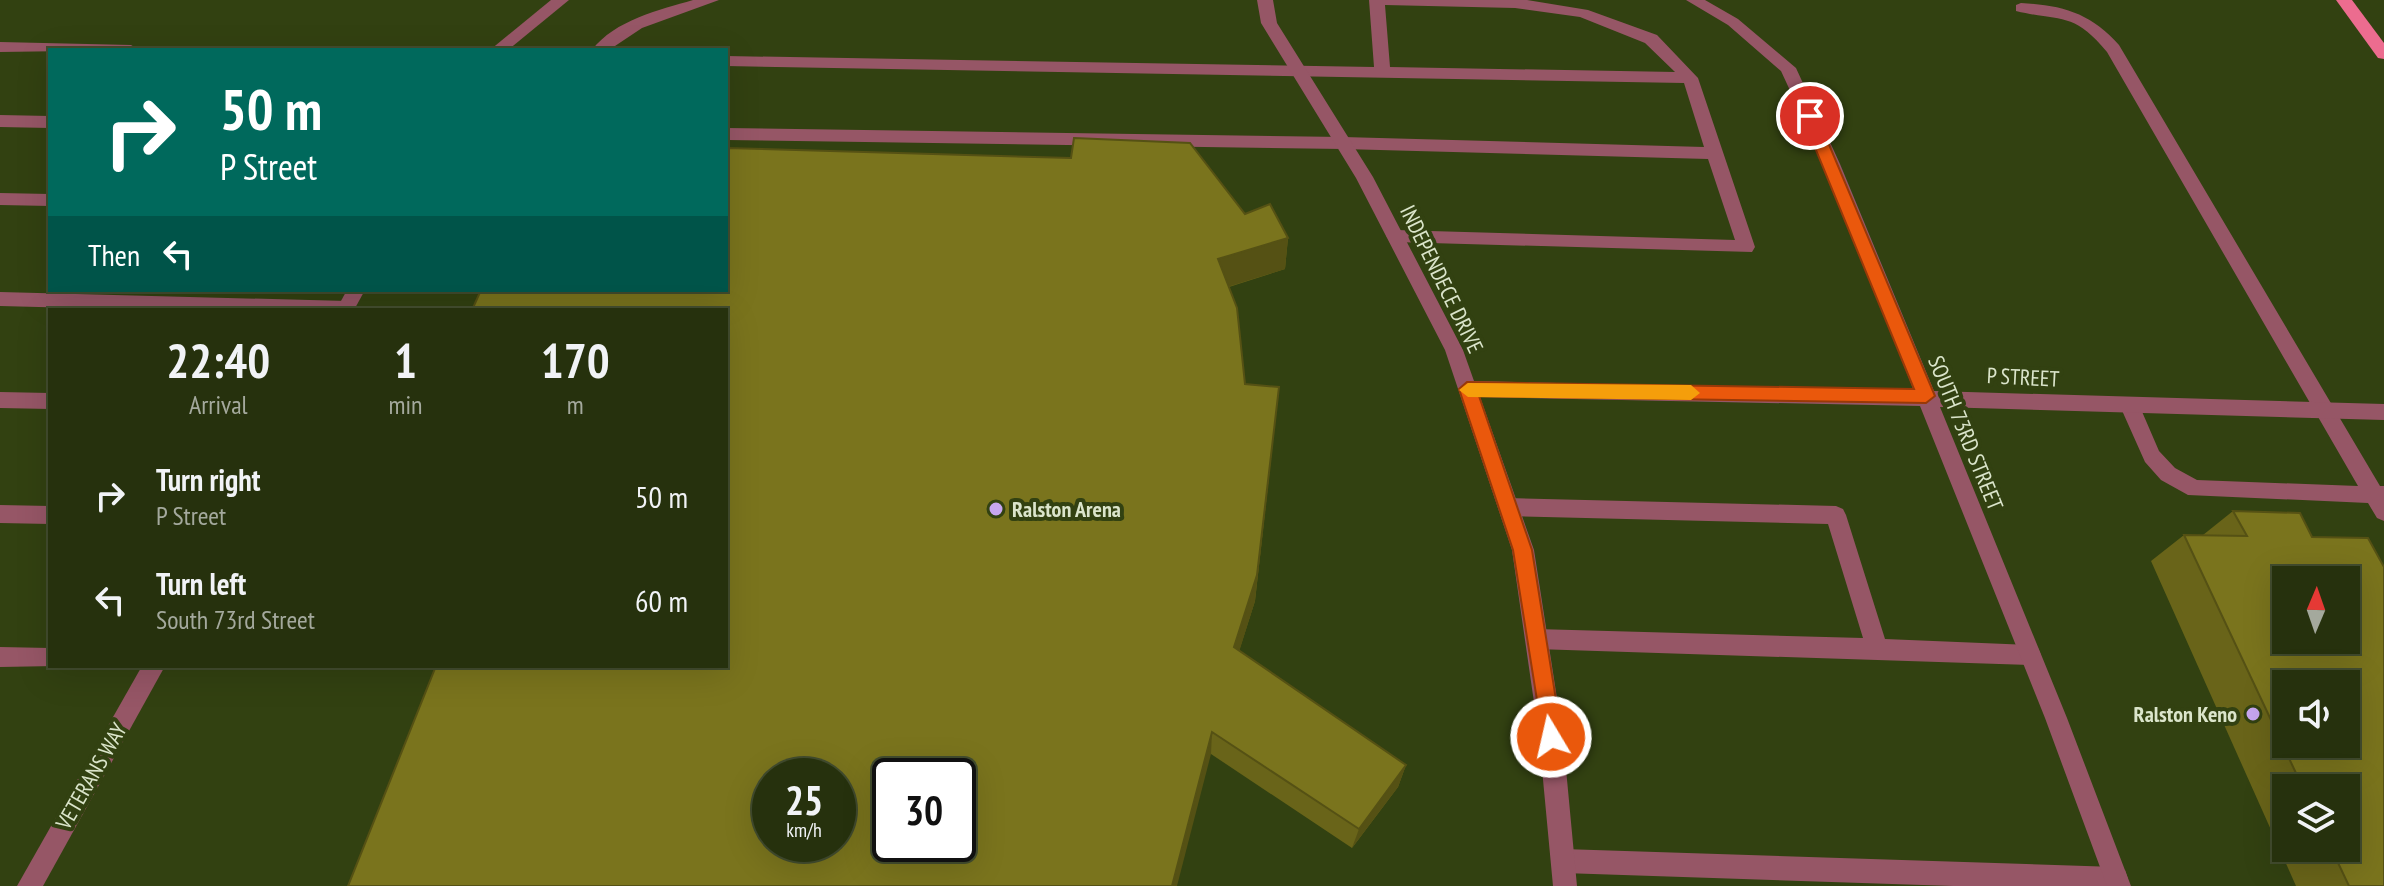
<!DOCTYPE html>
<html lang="en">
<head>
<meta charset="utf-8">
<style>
	body { margin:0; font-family:"PT Sans Narrow",sans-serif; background:#2e3916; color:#f1f3f6; height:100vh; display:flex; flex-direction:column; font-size:30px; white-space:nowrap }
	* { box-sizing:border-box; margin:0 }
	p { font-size:26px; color:#a4a99d }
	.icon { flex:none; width:44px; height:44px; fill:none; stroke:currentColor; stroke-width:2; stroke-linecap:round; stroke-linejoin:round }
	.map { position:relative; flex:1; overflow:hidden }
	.drawer { position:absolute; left:48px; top:308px; width:680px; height:360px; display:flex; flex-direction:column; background:#26310d; border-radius:0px; box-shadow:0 8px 32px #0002,0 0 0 2px #424c2e }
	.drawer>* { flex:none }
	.guide { position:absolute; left:48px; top:48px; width:680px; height:244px; border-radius:0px; box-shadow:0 8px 32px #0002,0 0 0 2px #424c2e; background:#00695c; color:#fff; overflow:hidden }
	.needle { width:52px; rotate:2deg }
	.tools { position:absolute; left:2272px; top:566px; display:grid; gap:16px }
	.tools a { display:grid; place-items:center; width:88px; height:88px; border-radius:0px; background:#26310d; box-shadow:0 8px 32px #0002,0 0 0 2px #424c2e; font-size:40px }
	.speed { position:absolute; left:752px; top:758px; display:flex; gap:16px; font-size:40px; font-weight:700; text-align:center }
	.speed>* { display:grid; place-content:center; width:104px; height:104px; border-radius:50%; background:#26310d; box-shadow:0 8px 32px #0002,0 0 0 2px #424c2e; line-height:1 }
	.speed small { font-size:20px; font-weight:400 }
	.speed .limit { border:4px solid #111; border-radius:12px; background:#fff; color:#111 }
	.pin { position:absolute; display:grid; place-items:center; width:68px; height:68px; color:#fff; margin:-34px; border:4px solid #fff; border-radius:50%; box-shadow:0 2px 8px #0007 }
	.me { position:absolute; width:88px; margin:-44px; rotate:351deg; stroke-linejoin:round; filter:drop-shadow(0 0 6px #0008) }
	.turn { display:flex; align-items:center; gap:28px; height:168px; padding:0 40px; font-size:36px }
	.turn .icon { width:104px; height:104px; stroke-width:2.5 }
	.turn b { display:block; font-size:56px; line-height:68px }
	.then { display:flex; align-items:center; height:76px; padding:0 40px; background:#0003; gap:16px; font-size:30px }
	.eta { display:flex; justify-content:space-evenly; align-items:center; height:136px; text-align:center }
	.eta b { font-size:48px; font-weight:700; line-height:56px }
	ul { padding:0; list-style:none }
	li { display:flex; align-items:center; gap:24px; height:104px; padding:0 40px }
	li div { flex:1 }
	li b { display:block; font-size:30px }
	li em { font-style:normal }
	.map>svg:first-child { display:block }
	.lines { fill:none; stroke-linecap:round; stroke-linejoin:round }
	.service { fill:#965666; fill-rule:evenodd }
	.minor { fill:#965666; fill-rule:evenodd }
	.primary { fill:#ec6c8f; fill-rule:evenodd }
	.wall { fill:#696419; fill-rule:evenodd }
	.shaded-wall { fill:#555114 }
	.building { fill:#7a741d; stroke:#555114; stroke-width:2; fill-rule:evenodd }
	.route { fill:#ea580c; stroke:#983908; stroke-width:2 }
	.slow { fill:#f59e0b }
	.poi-dot { fill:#c7a6ef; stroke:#324111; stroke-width:3 }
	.labels { text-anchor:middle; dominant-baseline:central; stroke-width:8; stroke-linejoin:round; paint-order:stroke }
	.street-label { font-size:22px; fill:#dbe5cb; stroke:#324111 }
	.poi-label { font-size:22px; font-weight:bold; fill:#dbe5cb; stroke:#324111; text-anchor:start }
</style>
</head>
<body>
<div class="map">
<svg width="2384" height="886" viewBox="0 0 2384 886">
	<rect width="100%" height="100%" fill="#324111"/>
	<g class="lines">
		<!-- service -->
		<g class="service">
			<path d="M693 0H719L642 28 609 50H592C615 20 659 10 693 0Z"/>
			<path d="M1369 0H1527L1588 10 1657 35 1698 78 1755 247 1752 252 1395 242 1386 236 1395 230 1735 240 1708 159 1343 149 726 140V128L1343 137 1704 147 1684 83 726 66V56L1374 67ZM1385 5 1515 8 1580 17 1645 43 1675 72 1390 67Z"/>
			<path d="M2021 3C2062 5 2091 13 2119 45L2380 486H2384V521L2377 518 2368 503 2188 495 2161 480 2145 462 2120 406 2123 400H2137L2159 451 2175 468 2197 480 2358 486 2107 52C2073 11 2061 22 2016 11V5Z"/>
			<path d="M0 42 131 45 139 50 0 52Z"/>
			<path d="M0 115 50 116V128L0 127Z"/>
			<path d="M0 193 50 194V206L0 205Z"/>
			<path d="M0 292 347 301 356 308 154 310 0 306Z"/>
			<path d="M0 392 50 393V409L0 408Z"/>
			<path d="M1508 498 1836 506 1843 509 1846 515 1885 639 2030 645 2038 648 2041 655 2038 662 2030 665 1536 649 1528 646 1525 639 1528 632 1536 629 1863 638 1828 524 1508 516 1501 513 1498 507 1501 501Z"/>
			<path d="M0 505 50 506V524L0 523Z"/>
			<path d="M0 647 50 648V666H56L0 667Z"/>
			<path d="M1563 849 2116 867 2125 870 2128 879 2125 886H1953L1563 873 1554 870 1551 861 1554 852Z"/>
		</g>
		<!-- minor -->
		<g class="minor">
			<path d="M551 0H569L508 50H490Z"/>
			<path d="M1257 0H1273L1277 23 1373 177 1463 350 1474 381 1914 391 1824 164 1781 71 1728 25 1686 0H1705L1738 19 1796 68 1840 164 1934 391 2384 404V420L1940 407 2067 718 2131 886H2107L2045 718 1920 406 1480 397 1534 550 1563 737 1577 886H1553L1539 737 1512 550 1445 350 1356 178 1261 23Z"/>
			<path d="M347 290H365L354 310H336Z"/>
			<path d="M142 666H165L43 886H17Z"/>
		</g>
		<!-- primary -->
		<path class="primary" d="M2336 0H2352L2384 43V59L2378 58Z"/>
	</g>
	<!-- wall -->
	<g class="wall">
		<path d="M1245 214 1288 238 1285 269 1229 287 1245 384 1279 387 1255 601 1239 651 1406 765 1398 787 1352 848 1211 754 348 886Z"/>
		<path d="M2233 511 2312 537 2384 886H2296L2151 561 2184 535H2203ZM2286 788H2346V848H2286Z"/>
	</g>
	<!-- shaded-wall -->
	<g class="shaded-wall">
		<path d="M1288 238 1285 269 1218 290V259Z"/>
		<path d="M1279 387 1255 601 1233 671 1234 647Z"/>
		<path d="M1212 732 1211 754 1177 886H1172Z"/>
		<path d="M1406 765 1398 787 1352 848 1359 829Z"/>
	</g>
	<!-- building -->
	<g class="building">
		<path d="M1074 138 1190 143 1245 214 1270 204 1288 238 1218 259 1237 308 1245 384 1279 387 1257 575 1234 647 1406 765 1359 829 1212 732 1172 886H348L436 666H726V310H472L481 290H726V148L1071 158ZM770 776H838V844H770ZM890 776H958V844H890Z"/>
		<path d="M2233 511 2300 513 2312 537 2368 538 2384 567V886H2349L2331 848H2346V788H2303L2184 535 2247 536ZM2286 580H2346V640H2286ZM2286 684H2346V744H2286Z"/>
	</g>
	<!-- route -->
	<path class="route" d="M1810 111 1817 116 1935 396 1926 403 1479 396 1532 550 1562 737 1559 744 1551 747 1544 744 1513 550 1459 389 1467 382 1914 389 1802 116Z"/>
	<!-- slow -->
	<path class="slow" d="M1468 383 1691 385 1700 393 1691 400 1468 397 1459 390Z"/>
	<!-- markers -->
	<g class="poi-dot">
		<circle cx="996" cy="509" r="8"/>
		<circle cx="2253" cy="714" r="8"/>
	</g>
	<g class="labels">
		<!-- street labels -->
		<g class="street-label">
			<text transform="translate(1442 279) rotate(64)">INDEPENDECE DRIVE</text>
			<text transform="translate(2023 377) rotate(3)">P STREET</text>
			<text transform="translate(1966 433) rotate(68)">SOUTH 73RD STREET</text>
			<text transform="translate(91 776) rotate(-60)">VETERANS WAY</text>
		</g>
		<!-- poi labels -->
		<g class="poi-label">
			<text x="1012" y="509">Ralston Arena</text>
			<text x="2237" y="714" text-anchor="end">Ralston Keno</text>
		</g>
	</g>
</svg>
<div class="tools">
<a><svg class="needle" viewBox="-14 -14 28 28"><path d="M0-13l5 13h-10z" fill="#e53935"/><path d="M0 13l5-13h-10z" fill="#a4a99d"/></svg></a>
<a><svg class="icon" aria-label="sound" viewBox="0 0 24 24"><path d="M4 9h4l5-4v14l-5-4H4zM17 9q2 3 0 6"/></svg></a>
<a><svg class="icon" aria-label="layers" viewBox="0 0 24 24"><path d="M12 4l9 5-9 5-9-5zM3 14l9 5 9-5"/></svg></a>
</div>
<div class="speed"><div>25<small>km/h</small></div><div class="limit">30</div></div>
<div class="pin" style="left:1810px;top:116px;background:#d93025"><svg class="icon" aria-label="arrive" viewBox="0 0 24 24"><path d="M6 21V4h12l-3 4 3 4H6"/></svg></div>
<svg class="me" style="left:1551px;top:737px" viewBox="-20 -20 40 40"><circle r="17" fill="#ea580c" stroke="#fff" stroke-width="3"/><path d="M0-11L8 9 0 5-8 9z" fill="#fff"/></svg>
<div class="guide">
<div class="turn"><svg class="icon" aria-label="right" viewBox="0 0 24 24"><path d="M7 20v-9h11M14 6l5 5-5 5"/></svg><div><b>50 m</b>P Street</div></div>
<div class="then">Then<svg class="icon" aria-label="left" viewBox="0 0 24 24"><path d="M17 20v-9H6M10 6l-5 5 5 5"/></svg></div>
</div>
<section class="drawer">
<div class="eta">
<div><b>22:40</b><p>Arrival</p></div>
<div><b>1</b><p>min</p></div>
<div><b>170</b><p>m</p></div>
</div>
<ul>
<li><svg class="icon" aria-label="right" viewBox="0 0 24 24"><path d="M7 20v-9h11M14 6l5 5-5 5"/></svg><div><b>Turn right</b><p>P Street</p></div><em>50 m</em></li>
<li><svg class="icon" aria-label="left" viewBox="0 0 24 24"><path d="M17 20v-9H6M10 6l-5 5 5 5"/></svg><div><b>Turn left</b><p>South 73rd Street</p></div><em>60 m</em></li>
</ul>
</section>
</div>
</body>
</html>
